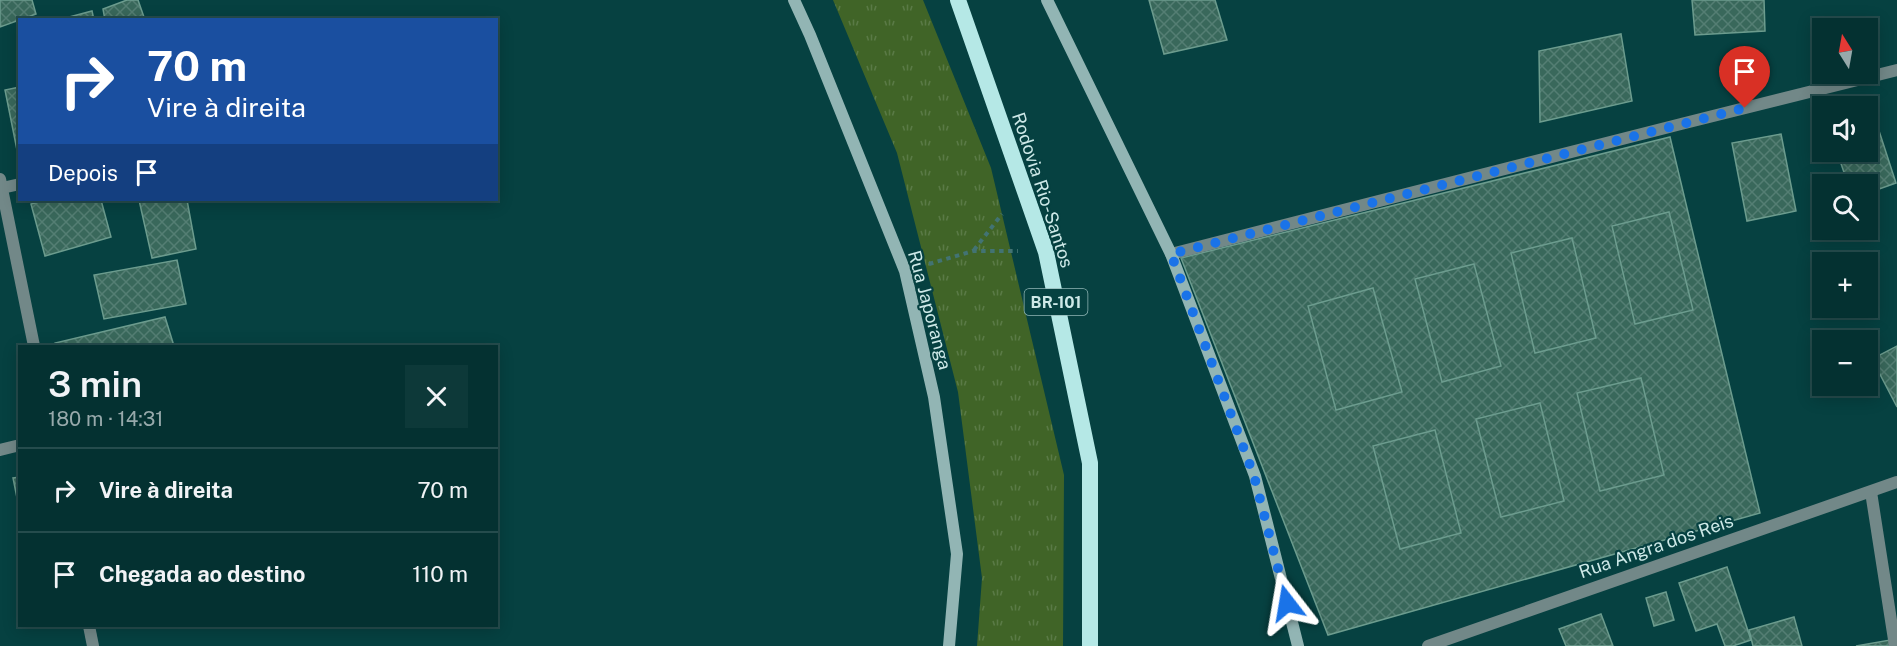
<!DOCTYPE html>
<html lang="pt">
<head>
<meta charset="utf-8">
<style>
	body { margin:0; font-family:"Public Sans",sans-serif; background:#0d3939; color:#f1f3f6; height:100vh; display:flex; flex-direction:column; font-size:22px; white-space:nowrap }
	* { box-sizing:border-box; margin:0 }
	p { font-size:20px; color:#97a9ab }
	.icon { flex:none; width:33px; height:33px; fill:none; stroke:currentColor; stroke-width:2; stroke-linecap:round; stroke-linejoin:round }
	.map { position:relative; flex:1; overflow:hidden }
	.sheet { position:absolute; left:18px; top:345px; width:480px; height:282px; display:flex; flex-direction:column; background:#043131; border-radius:0px; box-shadow:0 3px 15px #0003,0 0 0 2px #254c4d }
	.sheet>* { flex:none }
	.top-card { position:absolute; left:18px; top:18px; width:480px; height:183px; border-radius:0px; box-shadow:0 3px 15px #0003,0 0 0 2px #254c4d; background:#1a4fa0; color:#fff; overflow:hidden }
	.needle { width:39px; rotate:349deg }
	.buttons { position:absolute; left:1812px; top:18px; display:grid; gap:12px }
	.buttons a { display:grid; place-items:center; width:66px; height:66px; border-radius:0px; background:#043131; box-shadow:0 3px 15px #0003,0 0 0 2px #254c4d; font-size:30px }
	.pin { position:absolute; display:grid; place-items:center; width:51px; height:51px; color:#fff; margin:-62px -26px; border-radius:50% 50% 50% 0; rotate:-45deg; box-shadow:0 0 6px #0007 }
	.pin .icon { rotate:45deg }
	.me { position:absolute; width:66px; margin:-33px; rotate:346deg; stroke-linejoin:round; filter:drop-shadow(0 0 4px #0008) }
	.turn { display:flex; align-items:center; gap:21px; height:126px; padding:0 30px; font-size:27px }
	.turn .icon { width:78px; height:78px; stroke-width:2.5 }
	.turn b { display:block; font-size:42px; line-height:51px }
	.then { display:flex; align-items:center; height:57px; padding:0 30px; background:#0003; gap:12px; font-size:22px }
	.round { display:grid; place-items:center; flex:none; width:63px; height:63px; border-radius:0px; background:#0d3939 }
	.summary { display:flex; align-items:center; justify-content:space-between; height:102px; padding:0 30px }
	h1 { font-size:36px; font-weight:600; line-height:45px }
	ul { padding:0; list-style:none }
	li { display:flex; align-items:center; gap:18px; height:84px; padding:0 30px; border-top:2px solid #254c4d }
	li div { flex:1 }
	li b { display:block; font-size:22px }
	li em { font-style:normal }
	.map>svg:first-child { display:block }
	.park { fill:url(#park-tufts) }
	.building { fill:url(#building-cross-hatch); stroke:#6c9c8e; stroke-width:1.5 }
	.lines { fill:none; stroke-linecap:round; stroke-linejoin:round }
	.path { stroke:#427373; stroke-width:4; stroke-dasharray:4.5 4.5; stroke-linecap:butt }
	.service { stroke:#728888; stroke-width:12 }
	.minor { stroke:#728888; stroke-width:12 }
	.secondary { stroke:#92b5b4; stroke-width:12 }
	.trunk { stroke:#b5e8e6; stroke-width:16 }
	.route { stroke:#1a73e8; stroke-width:10; stroke-dasharray:0 18 }
	.labels { text-anchor:middle; dominant-baseline:central; stroke-width:4.5; stroke-linejoin:round; paint-order:stroke }
	.shield { fill:#064141; stroke:#92b7b6; stroke-width:1.5 }
	.shield-label { font-size:16px; font-weight:bold; fill:#cee9e8 }
	.street-label { font-size:18px; fill:#cee9e8; stroke:#064141 }
</style>
</head>
<body>
<div class="map">
<svg width="1897" height="646" viewBox="0 0 1897 646">
	<defs>
		<pattern id="park-tufts" width="24" height="20" patternUnits="userSpaceOnUse" patternTransform="scale(1.5)"><rect width="24" height="20" fill="#406427"/><path d="M3 7l-1-3M5 7V3M7 7l1-3M15 17l-1-3M17 17v-4M19 17l1-3" fill="none" stroke="#5a7a46"/></pattern>
		<pattern id="building-cross-hatch" width="8" height="8" patternUnits="userSpaceOnUse" patternTransform="scale(1.5)"><rect width="8" height="8" fill="#39685b"/><path d="M0 0l8 8M0 8l8-8" fill="none" stroke="#547e73"/></pattern>
	</defs>
	<rect width="100%" height="100%" fill="#064141"/>
	<!-- park -->
	<path class="park" d="M833 0H923L991 168 1064 475 1063 646H977L982 578 958 392 897 153Z"/>
	<!-- building -->
	<g class="building">
		<path d="M0 0H32L36 14 0 27Z"/>
		<path d="M127 0H138L145 20H105L103 9Z"/>
		<path d="M1149 0H1215L1227 40 1164 54Z"/>
		<path d="M1692 0H1764L1765 31 1695 35Z"/>
		<path d="M92 11 94 20H58Z"/>
		<path d="M1621 34 1632 101 1540 122 1539 51Z"/>
		<path d="M20 87V165L5 90Z"/>
		<path d="M1868 97 1896 183 1868 193V184H1848L1837 152H1868V106H1840Z"/>
		<path d="M1781 134 1796 211 1747 221 1732 143Z"/>
		<path d="M1670 137 1760 513 1328 635 1181 258Z"/>
		<path d="M46 200H101L111 237 45 256 31 204Z"/>
		<path d="M139 200H187L196 249 152 258Z"/>
		<path d="M1669 212 1693 310 1635 324 1612 226Z"/>
		<path d="M1572 238 1596 338 1535 353 1511 253Z"/>
		<path d="M177 260 186 304 104 319 94 275Z"/>
		<path d="M1474 264 1501 366 1442 382 1415 279Z"/>
		<path d="M1373 288 1402 392 1336 410 1308 306Z"/>
		<path d="M165 317 174 346H55V343Z"/>
		<path d="M1897 346V407L1872 359Z"/>
		<path d="M1641 378 1664 475 1600 491 1577 393Z"/>
		<path d="M1540 403 1564 501 1501 517 1476 419Z"/>
		<path d="M1435 430 1461 533 1400 549 1373 446Z"/>
		<path d="M20 477V513L13 478Z"/>
		<path d="M1727 567 1751 640 1733 646H1725L1717 624 1696 631 1679 583Z"/>
		<path d="M1666 592 1674 620 1654 626 1646 598Z"/>
		<path d="M1601 614 1613 646H1566L1559 629Z"/>
		<path d="M1794 617 1802 646H1753L1749 630Z"/>
		<path d="M1890 640 1891 646H1856Z"/>
	</g>
	<g class="lines">
		<!-- path -->
		<g class="path">
			<path d="M974 250 1002 214"/>
			<path d="M929 264 973 251H1018"/>
		</g>
		<!-- service -->
		<path class="service" d="M2 188 20 184"/>
		<!-- minor -->
		<g class="minor">
			<path d="M0 179 34 346"/>
			<path d="M1171 254 1681 124 1897 70"/>
			<path d="M0 450 20 445"/>
			<path d="M1871 492 1895 646"/>
			<path d="M89 626 93 646"/>
			<path d="M1428 646 1897 482"/>
		</g>
		<!-- secondary -->
		<g class="secondary">
			<path d="M794 0 810 35 905 271 934 397 957 554 949 646"/>
			<path d="M1047 0 1171 254 1255 476 1298 646"/>
		</g>
		<!-- trunk -->
		<path class="trunk" d="M958 0 1046 252 1090 463V646"/>
	</g>
	<g class="lines">
		<!-- route -->
		<path class="route" d="M1287 603 1254 476 1171 254 1745 108"/>
	</g>
	<g class="labels">
		<!-- shield labels -->
		<rect class="shield" x="1024.5" y="289" width="63" height="26" rx="4.5"/>
		<g class="shield-label">
			<text x="1056" y="302">BR-101</text>
		</g>
		<!-- street labels -->
		<g class="street-label">
			<text transform="translate(1043 190) rotate(72)">Rodovia Rio-Santos</text>
			<text transform="translate(930 310) rotate(75)">Rua Japoranga</text>
			<text transform="translate(1656 546) rotate(-19)">Rua Angra dos Reis</text>
		</g>
	</g>
</svg>
<div class="buttons">
<a><svg class="needle" viewBox="-14 -14 28 28"><path d="M0-13l5 13h-10z" fill="#e53935"/><path d="M0 13l5-13h-10z" fill="#97a9ab"/></svg></a>
<a><svg class="icon" aria-label="sound" viewBox="0 0 24 24"><path d="M4 9h4l5-4v14l-5-4H4zM17 9q2 3 0 6"/></svg></a>
<a><svg class="icon" aria-label="search" viewBox="0 0 24 24"><circle cx="10" cy="10" r="6"/><path d="M15 15l6 6"/></svg></a>
<a>+</a>
<a>−</a>
</div>
<div class="pin" style="left:1745px;top:108px;background:#d93025"><svg class="icon" aria-label="arrive" viewBox="0 0 24 24"><path d="M6 21V4h12l-3 4 3 4H6"/></svg></div>
<svg class="me" style="left:1287px;top:603px" viewBox="-20 -20 40 40"><path d="M0-17L14 15 0 8-14 15z" fill="#1a73e8" stroke="#fff" stroke-width="4"/></svg>
<div class="top-card">
<div class="turn"><svg class="icon" aria-label="right" viewBox="0 0 24 24"><path d="M7 20v-9h11M14 6l5 5-5 5"/></svg><div><b>70 m</b>Vire à direita</div></div>
<div class="then">Depois<svg class="icon" aria-label="arrive" viewBox="0 0 24 24"><path d="M6 21V4h12l-3 4 3 4H6"/></svg></div>
</div>
<section class="sheet">
<div class="summary"><div><h1>3 min</h1><p>180 m · 14:31</p></div><a class="round"><svg class="icon" aria-label="close" viewBox="0 0 24 24"><path d="M6 6l12 12M18 6L6 18"/></svg></a></div>
<ul>
<li><svg class="icon" aria-label="right" viewBox="0 0 24 24"><path d="M7 20v-9h11M14 6l5 5-5 5"/></svg><div><b>Vire à direita</b></div><em>70 m</em></li>
<li><svg class="icon" aria-label="arrive" viewBox="0 0 24 24"><path d="M6 21V4h12l-3 4 3 4H6"/></svg><div><b>Chegada ao destino</b></div><em>110 m</em></li>
</ul>
</section>
</div>
</body>
</html>
